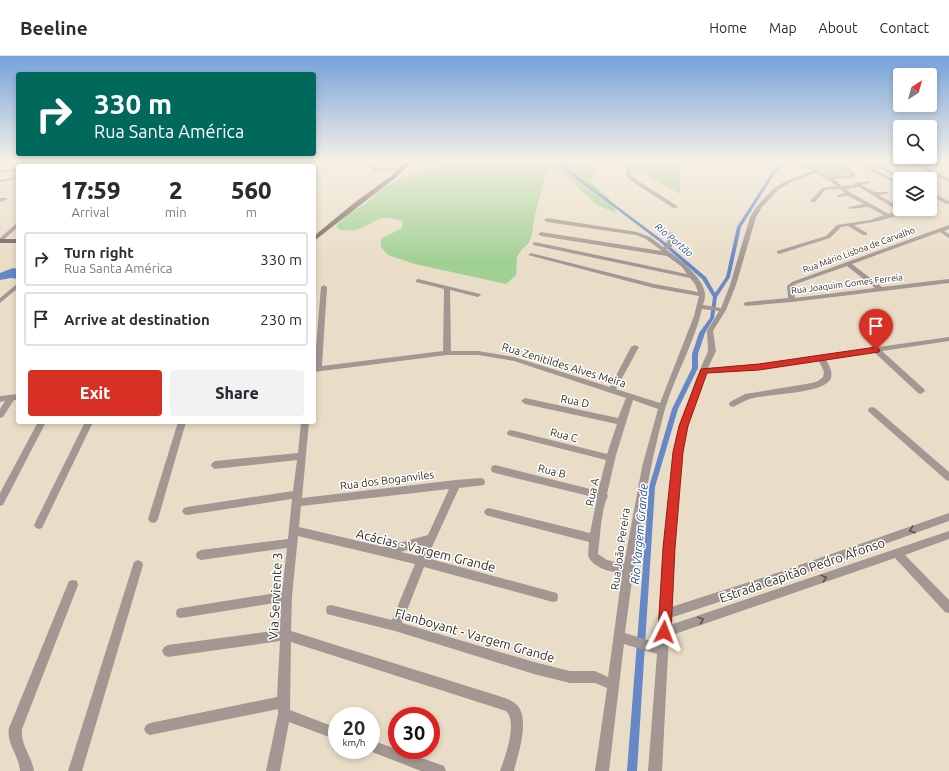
<!DOCTYPE html>
<html lang="en">
<head>
<meta charset="utf-8">
<style>
	body { margin:0; font-family:Ubuntu,sans-serif; background:#f2f2f3; color:#2b2b33; height:100vh; display:flex; flex-direction:column; font-size:15px; white-space:nowrap }
	* { box-sizing:border-box; margin:0 }
	p { font-size:13px; color:#7c7c81 }
	.icon { flex:none; width:22px; height:22px; fill:none; stroke:currentColor; stroke-width:2; stroke-linecap:round; stroke-linejoin:round }
	.map { position:relative; flex:1; overflow:hidden }
	.sheet { position:absolute; left:16px; top:108px; width:300px; height:260px; display:flex; flex-direction:column; background:#fff; border-radius:4px; box-shadow:0 2px 6px #0003 }
	.sheet>* { flex:none }
	.guide { position:absolute; left:16px; top:16px; width:300px; height:84px; border-radius:4px; box-shadow:0 2px 6px #0003; background:#00695c; color:#fff; overflow:hidden }
	.needle { width:26px; rotate:36deg }
	.buttons { position:absolute; left:893px; top:12px; display:grid; gap:8px }
	.buttons a { display:grid; place-items:center; width:44px; height:44px; border-radius:4px; background:#fff; box-shadow:0 2px 6px #0003; font-size:20px }
	.speed { position:absolute; left:328px; top:651px; display:flex; gap:8px; font-size:20px; font-weight:700; text-align:center }
	.speed>* { display:grid; place-content:center; width:52px; height:52px; border-radius:50%; background:#fff; box-shadow:0 2px 6px #0003; line-height:1 }
	.speed small { font-size:10px; font-weight:400 }
	.speed .limit { border:6px solid #d22; background:#fff; color:#111 }
	.pin { position:absolute; display:grid; place-items:center; width:34px; height:34px; color:#fff; margin:-41px -17px; border-radius:50% 50% 50% 0; rotate:-45deg; box-shadow:0 0 4px #0007 }
	.pin .icon { rotate:45deg }
	.me { position:absolute; width:44px; margin:-22px; rotate:3deg; stroke-linejoin:round; filter:drop-shadow(0 0 3px #0008) }
	.turn { display:flex; align-items:center; gap:14px; height:84px; padding:0 12px; font-size:18px }
	.turn .icon { width:52px; height:52px; stroke-width:2.5 }
	.turn b { display:block; font-size:28px; line-height:34px }
	.eta { display:flex; justify-content:space-evenly; align-items:center; height:68px; text-align:center }
	.eta b { font-size:24px; font-weight:800; line-height:28px }
	.action { display:flex; gap:8px; margin-top:auto; padding:8px 12px }
	.action a { flex:1; height:46px; border-radius:4px; background:#d93025; color:#fff; font-size:16px; font-weight:800; line-height:46px; text-align:center }
	.action a+a { background:#f2f2f3; color:#2b2b33 }
	ul { padding:0; list-style:none }
	li { display:flex; align-items:center; gap:12px; height:54px; margin:0 8px 6px; padding:0 4px; border:2px solid #e1e1e2; border-radius:4px }
	li div { flex:1 }
	li b { display:block; font-size:15px }
	li em { font-style:normal }
	header { display:flex; align-items:center; gap:24px; box-sizing:border-box; height:56px; padding:0 20px; background:#fff; border-bottom:1px solid #e1e1e2 }
	header strong { font-size:19px }
	nav { display:flex; gap:22px; margin-inline-start:auto; font-size:14px }
	.map>svg:first-child { display:block }
	.green { fill:#a1d093 }
	.water { fill:#6688c7 }
	.lines { fill:none; stroke-linecap:round; stroke-linejoin:round }
	.canal { fill:#6688c7; fill-rule:evenodd }
	.minor { fill:#a29793; fill-rule:evenodd }
	.major { fill:#6f5c54; fill-rule:evenodd }
	.oneway { stroke:#59524b }
	.route { fill:#d93025; stroke:#8d1f18 }
	.labels { text-anchor:middle; dominant-baseline:central; stroke-width:3; stroke-linejoin:round; paint-order:stroke }
	.far-street-label { font-size:9px; fill:#322d24; stroke:#fff }
	.far-water-label { font-size:10px; font-style:italic; fill:#274e9b; stroke:#fff }
	.street-label { font-size:11px; fill:#322d24; stroke:#fff }
	.water-label { font-size:12px; font-style:italic; fill:#274e9b; stroke:#fff }
	.near-street-label { font-size:13px; fill:#322d24; stroke:#fff }
</style>
</head>
<body>
<header>
<strong>Beeline</strong>
<nav><a>Home</a><a>Map</a><a>About</a><a>Contact</a></nav>
</header>
<div class="map">
<svg width="949" height="715" viewBox="0 0 949 715">
	<rect width="100%" height="100%" fill="#eaddc7"/>
	<!-- green -->
	<g class="green">
		<path d="M104 105H199L194 110H106V107Z"/>
		<path d="M255 105H274L276 109 239 110Z"/>
		<path d="M438 105H588L597 114 590 124C599 136 614 141 616 157L597 149 561 116 549 113 544 124 534 163 532 178 529 187 522 193 517 201 516 219 506 228 415 208 388 199 381 191V183L402 172V165C376 156 376 169 355 174 351 175 344 174 340 174L336 170 350 157 368 146 383 132 402 122 434 112 440 108Z"/>
		<path d="M621 105H681L680 138Z"/>
		<path d="M799 105H830L852 118 828 121Z"/>
	</g>
	<!-- water -->
	<path class="water" d="M13 212 18 213V223L11 222 0 224V217Z"/>
	<g class="lines">
		<!-- canal -->
		<path class="canal" d="M553 105H557L662 184 706 221 715 237 726 221 737 171 773 115 783 105H787L775 117 741 171 730 221 717 241 714 262 705 277 698 298V312L678 353 655 431 637 715H627L649 431 672 353 692 312V298L699 277 710 262 713 241 702 223 660 186Z"/>
		<!-- minor -->
		<g class="minor">
			<path d="M58 105H68L46 110H36Z"/>
			<path d="M614 105H619L630 111 631 120 677 150V152H673L627 122 626 113Z"/>
			<path d="M681 105H761L759 106 683 107H681Z"/>
			<path d="M795 105H800L828 121 851 119 850 117 830 105C839 105 852 112 856 120L854 121 834 123 842 130 855 129V127L870 125V127L861 129 875 136H888V138L879 139 900 151 903 156C891 164 869 167 854 169L867 177V179H863L848 170 841 171 830 182 779 198 777 197V195L826 180 837 169 870 164 884 159 868 151 849 153V151L864 148 848 140 837 141V139L845 137 840 133 825 134 815 146H811V144L822 132 837 130C830 124 823 122 815 117L790 127 778 134 762 151 756 161 736 229 726 254 713 275 716 295 708 312 759 308 949 281V285L882 295 924 333 925 335 921 338 918 337 874 296 826 304C829 309 834 317 830 324 819 339 765 337 747 344 742 346 738 349 733 351L730 350 729 348 730 346 745 338 812 327 818 325 823 321 824 316 819 305 759 314 706 317 687 370 682 396 674 492 671 551 768 520 949 457V465L768 530 670 562V569L949 475V483L905 499 949 544V557L945 556 895 502 669 580 662 715H648L657 598 624 588 609 715H595L607 632 595 627H570L534 618 395 575 327 558 326 554 327 550 331 549 392 564 415 508 298 480 292 540 291 575 499 640C505 642 512 644 516 648 531 662 518 698 514 715H500C505 701 518 666 506 655L291 586 290 654 337 672V684L289 666 280 715H266L278 658V653L150 679 146 677 144 673 146 669 150 667 277 641 280 585 168 601 164 599 162 595 164 591 168 589 280 574 281 546 181 562 177 561 176 557 177 553 181 552 282 536 287 492 201 504 197 502 196 499 197 496 201 494 288 483 292 443 187 459 184 458 182 455 184 452 187 451 293 435 297 404 215 413 212 411 211 409 212 407 215 405 298 397 301 366H309L302 442 456 424 481 422 484 423 485 426 484 429 459 432 427 502 553 536 557 537 558 541 557 545 553 546 424 511 402 567 534 606 570 615H595L608 621 622 518C610 515 594 513 588 500L589 486 489 460 486 459 484 456 486 453 489 452 590 477 597 442 495 417 492 416 491 413 492 410 495 409 598 435 606 404 511 380 508 379 507 377 508 375 511 374 607 398 617 368 525 348 521 345 525 342 618 362 626 342 514 305 478 299H447L314 316 321 231 324 229 327 231 322 310 443 295 444 233 416 226V224L418 223 480 238 481 239 478 241 450 234 451 295H478L514 301 610 331 631 291 635 289 639 291 616 333 660 347 694 260 699 240 654 232 528 199 531 197 654 228 698 236 695 228 690 222 533 189V187L535 186 687 218 682 211 667 200 541 180 538 178 541 176 662 195 646 183 636 179 547 166 544 164 547 162 637 176 650 181 663 191 666 190 668 177 673 176 672 191 666 193C679 203 706 223 705 240 705 243 703 247 703 249L721 252 730 229 750 161 757 150 774 132 786 125 812 115ZM859 131 897 154V155L889 158 851 137 846 133ZM702 253 719 255 707 275 708 295 696 323 679 370 674 396 664 492 657 587 625 577C635 501 645 426 665 353 675 319 694 288 702 253ZM633 344 658 353 642 411 624 508 607 504 598 498C600 483 601 453 608 440L607 438 616 399ZM449 433 428 479 384 491 299 471 301 450ZM423 489 418 500 401 496Z"/>
			<path d="M846 105H851L855 108 851 109Z"/>
			<path d="M854 105H860L900 127V130Z"/>
			<path d="M868 105H872L905 123H900L868 107Z"/>
			<path d="M908 105H914L949 123V126Z"/>
			<path d="M7 106 9 107V108L0 109V107Z"/>
			<path d="M373 109H377V113L401 112 403 113 401 114 375 115 373 114Z"/>
			<path d="M18 112V114L0 117V115Z"/>
			<path d="M18 121V123L0 126V124Z"/>
			<path d="M930 136 949 145V148H946L930 139Z"/>
			<path d="M0 142H6L8 143 0 146Z"/>
			<path d="M930 144 938 148 935 150 930 148Z"/>
			<path d="M18 166V171L0 187V182Z"/>
			<path d="M949 169V173L944 175 949 178V182L940 176 852 208 882 231 949 223V227L792 246 746 250 743 248 746 246 788 242 787 230 792 226ZM847 210 875 232 795 242 793 231 796 228Z"/>
			<path d="M18 227V232L0 247V242Z"/>
			<path d="M18 338V344H14L3 361 0 362V353L5 345 0 346V340Z"/>
			<path d="M872 351 875 352 949 416V425L946 424 869 356 868 354 869 352Z"/>
			<path d="M38 366H46L3 449 0 450V437Z"/>
			<path d="M85 366H93L42 472 39 473 36 472 34 469Z"/>
			<path d="M178 366H186L158 463 156 466 153 467 150 466 148 463Z"/>
			<path d="M138 504 142 506 143 509 82 715H68L133 509 134 506Z"/>
			<path d="M73 524 77 525 78 529 22 673C20 689 32 700 34 715H20C19 699 6 688 9 672L69 525Z"/>
			<path d="M371 684 444 710 446 715H421L367 694H371Z"/>
		</g>
		<!-- major -->
		<g class="major">
			<path d="M407 105H413L395 122 314 185V180L354 147 391 120Z"/>
			<rect x="0" y="183" width="18" height="4"/>
		</g>
	</g>
	<!-- one-way arrows -->
	<defs><path id="oneway-chevron" d="M-2-3.5L2.5 0L-2 3.5" fill="none" stroke-width="1.6" stroke-linecap="round" stroke-linejoin="round"/></defs>
	<g class="oneway">
		<use href="#oneway-chevron" transform="translate(912 474) rotate(161)"/>
		<use href="#oneway-chevron" transform="translate(824 522) rotate(-19)"/>
		<use href="#oneway-chevron" transform="translate(701 564) rotate(-19)"/>
	</g>
	<!-- sky -->
	<linearGradient id="sky" x2="0" y2="1"><stop stop-color="#74a2db"/><stop offset="0.51" stop-color="#f6f0e6"/><stop offset="1" stop-color="#f6f0e6" stop-opacity="0"/></linearGradient>
	<rect width="949" height="205" fill="url(#sky)"/>
	<!-- route -->
	<path class="route" d="M876 291 880 294 879 296 759 314 707 317 688 370 683 396 675 492 671 576 669 581 664 583 660 581 658 576 663 492 673 396 679 370 701 313 759 308Z"/>
	<g class="labels">
		<!-- far-street labels -->
		<g class="far-street-label">
			<text transform="translate(859 194) rotate(-20)">Rua Mário Lisboa de Carvalho</text>
			<text transform="translate(847 228) rotate(-7)">Rua Joaquim Gomes Ferreia</text>
		</g>
		<!-- far-water labels -->
		<g class="far-water-label">
			<text transform="translate(674 184) rotate(40)">Rio Portão</text>
		</g>
		<!-- street labels -->
		<g class="street-label">
			<text transform="translate(564 309) rotate(17)">Rua Zenitildes Alves Meira</text>
			<text transform="translate(575 345) rotate(12)">Rua D</text>
			<text transform="translate(564 379) rotate(14)">Rua C</text>
			<text transform="translate(552 415) rotate(14)">Rua B</text>
			<text transform="translate(387 424) rotate(-7)">Rua dos Boganviles</text>
			<text transform="translate(592 436) rotate(-78)">Rua A</text>
			<text transform="translate(620 493) rotate(-82)">Rua João Pereira</text>
		</g>
		<!-- water labels -->
		<g class="water-label">
			<text transform="translate(639 478) rotate(-85)">Rio Vargem Grande</text>
		</g>
		<!-- near-street labels -->
		<g class="near-street-label">
			<text transform="translate(426 494) rotate(14)">Acácias - Vargem Grande</text>
			<text transform="translate(802 514) rotate(-19)">Estrada Capitão Pedro Afonso</text>
			<text transform="translate(275 540) rotate(-87)">Via Serviente 3</text>
			<text transform="translate(475 579) rotate(16)">Flanboyant - Vargem Grande</text>
		</g>
	</g>
</svg>
<div class="buttons">
<a><svg class="needle" viewBox="-14 -14 28 28"><path d="M0-13l5 13h-10z" fill="#e53935"/><path d="M0 13l5-13h-10z" fill="#7c7c81"/></svg></a>
<a><svg class="icon" aria-label="search" viewBox="0 0 24 24"><circle cx="10" cy="10" r="6"/><path d="M15 15l6 6"/></svg></a>
<a><svg class="icon" aria-label="layers" viewBox="0 0 24 24"><path d="M12 4l9 5-9 5-9-5zM3 14l9 5 9-5"/></svg></a>
</div>
<div class="speed"><div>20<small>km/h</small></div><div class="limit">30</div></div>
<div class="pin" style="left:876px;top:294px;background:#d93025"><svg class="icon" aria-label="arrive" viewBox="0 0 24 24"><path d="M6 21V4h12l-3 4 3 4H6"/></svg></div>
<svg class="me" style="left:664px;top:576px" viewBox="-20 -20 40 40"><path d="M0-17L14 15 0 8-14 15z" fill="#d93025" stroke="#fff" stroke-width="4"/></svg>
<div class="guide">
<div class="turn"><svg class="icon" aria-label="right" viewBox="0 0 24 24"><path d="M7 20v-9h11M14 6l5 5-5 5"/></svg><div><b>330 m</b>Rua Santa América</div></div>
</div>
<section class="sheet">
<div class="eta">
<div><b>17:59</b><p>Arrival</p></div>
<div><b>2</b><p>min</p></div>
<div><b>560</b><p>m</p></div>
</div>
<ul>
<li><svg class="icon" aria-label="right" viewBox="0 0 24 24"><path d="M7 20v-9h11M14 6l5 5-5 5"/></svg><div><b>Turn right</b><p>Rua Santa América</p></div><em>330 m</em></li>
<li><svg class="icon" aria-label="arrive" viewBox="0 0 24 24"><path d="M6 21V4h12l-3 4 3 4H6"/></svg><div><b>Arrive at destination</b></div><em>230 m</em></li>
</ul>
<div class="action"><a>Exit</a><a>Share</a></div>
</section>
</div>
</body>
</html>
